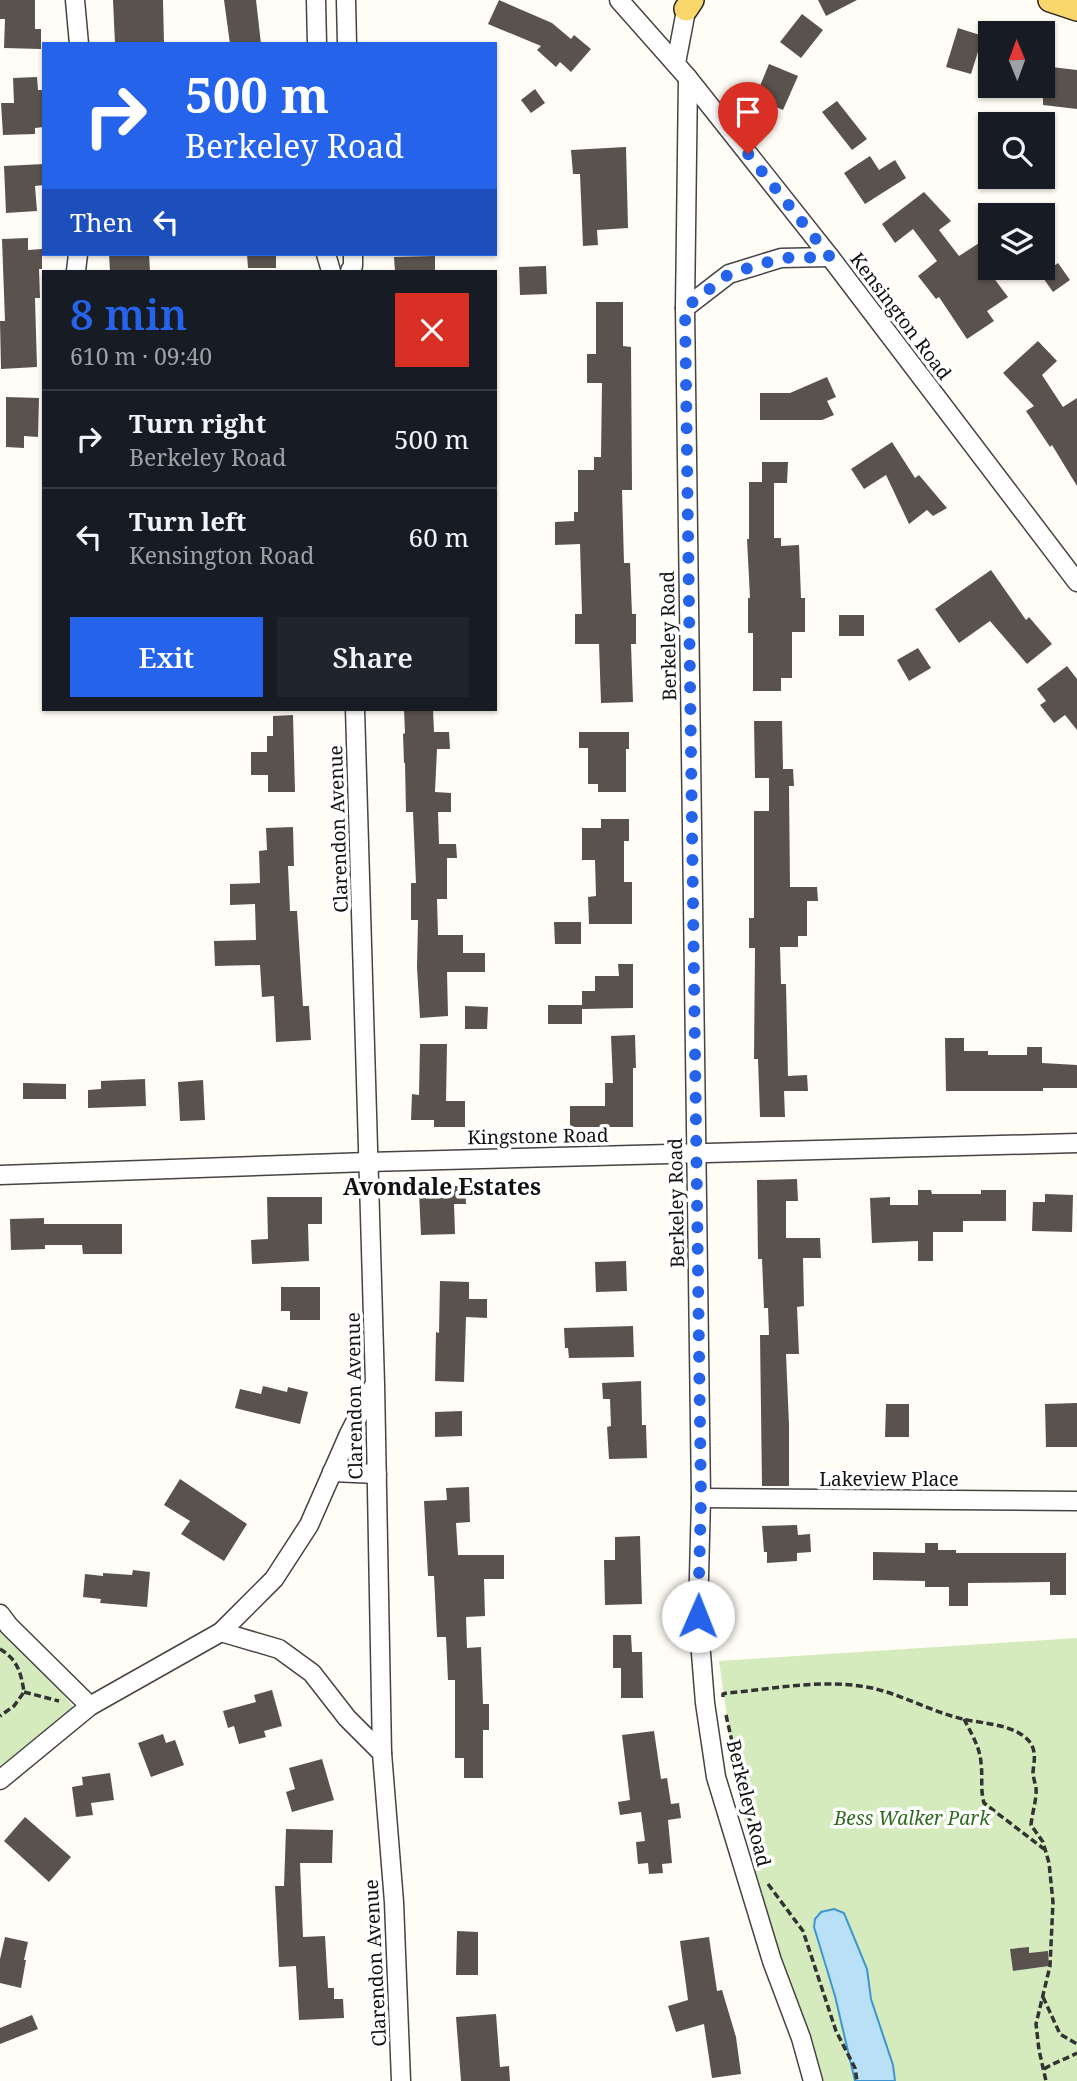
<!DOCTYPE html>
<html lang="en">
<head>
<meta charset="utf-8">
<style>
	body { margin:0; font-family:"Noto Serif",serif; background:#20242c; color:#f1f3f6; height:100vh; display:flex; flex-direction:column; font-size:26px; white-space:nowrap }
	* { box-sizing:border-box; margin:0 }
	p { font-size:23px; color:#9ea1a6 }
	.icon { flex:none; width:38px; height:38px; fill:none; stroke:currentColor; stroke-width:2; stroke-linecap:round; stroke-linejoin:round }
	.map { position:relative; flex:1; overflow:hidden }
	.panel { position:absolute; left:42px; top:270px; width:455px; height:441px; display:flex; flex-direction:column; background:#171b24; border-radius:0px; box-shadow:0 2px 5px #0004 }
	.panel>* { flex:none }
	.hud { position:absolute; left:42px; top:42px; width:455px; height:214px; border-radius:0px; box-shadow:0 2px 5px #0004; background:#2563eb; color:#fff; overflow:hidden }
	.needle { width:46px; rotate:359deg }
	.fabs { position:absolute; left:978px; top:21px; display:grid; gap:14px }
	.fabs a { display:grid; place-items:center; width:77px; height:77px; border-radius:0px; background:#171b24; box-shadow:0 2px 5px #0004; font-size:35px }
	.pin { position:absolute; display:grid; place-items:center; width:60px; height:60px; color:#fff; margin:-72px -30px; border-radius:50% 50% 50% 0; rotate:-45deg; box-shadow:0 0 7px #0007 }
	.pin .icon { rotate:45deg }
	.me { position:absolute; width:77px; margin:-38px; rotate:1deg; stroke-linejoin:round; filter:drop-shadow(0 0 5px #0008) }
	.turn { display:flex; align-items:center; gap:24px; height:147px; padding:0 28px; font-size:32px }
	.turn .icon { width:91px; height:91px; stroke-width:2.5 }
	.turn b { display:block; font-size:49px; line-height:60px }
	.then { display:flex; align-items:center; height:66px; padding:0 28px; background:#0003; gap:14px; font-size:26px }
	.round { display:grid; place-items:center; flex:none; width:74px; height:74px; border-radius:0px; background:#20242c }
	.head { display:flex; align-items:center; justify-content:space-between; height:119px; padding:0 28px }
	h1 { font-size:42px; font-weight:600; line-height:52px; color:#2563eb }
	.primary-button { display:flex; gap:14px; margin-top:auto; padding:14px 28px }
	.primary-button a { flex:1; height:80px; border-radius:0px; background:#2563eb; color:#fff; font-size:28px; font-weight:600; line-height:80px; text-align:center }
	.primary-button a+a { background:#20242c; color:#f1f3f6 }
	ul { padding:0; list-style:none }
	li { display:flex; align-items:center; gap:21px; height:98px; padding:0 28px; border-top:2px solid #363941 }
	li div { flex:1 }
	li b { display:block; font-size:26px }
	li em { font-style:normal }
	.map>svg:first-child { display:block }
	.green { fill:#d5ebbd }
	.water { fill:#b9e0f7; stroke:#3f96cf; stroke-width:2 }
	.building { fill:#5a524d }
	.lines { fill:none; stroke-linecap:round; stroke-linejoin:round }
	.minor-casing { stroke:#444; stroke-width:21 }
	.major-casing { stroke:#222; stroke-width:26 }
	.path { stroke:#333; stroke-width:3.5; stroke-dasharray:7 3.5; stroke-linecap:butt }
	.minor { stroke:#fff; stroke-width:18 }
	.major { stroke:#f9d66b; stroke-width:23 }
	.route { stroke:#2563eb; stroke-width:12; stroke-dasharray:0 21.6 }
	.labels { text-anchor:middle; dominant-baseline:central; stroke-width:7; stroke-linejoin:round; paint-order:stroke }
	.street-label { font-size:19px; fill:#111; stroke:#fff }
	.park-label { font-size:19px; font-style:italic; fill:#2f6b1f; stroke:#fff }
	.quarter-label { font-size:23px; font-weight:bold; fill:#111; stroke:#fff }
</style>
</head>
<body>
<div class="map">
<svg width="1077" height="2081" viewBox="0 0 1077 2081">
	<rect width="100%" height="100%" fill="#fffdf5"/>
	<!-- green -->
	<g class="green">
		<path d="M0 1610 73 1707 0 1767Z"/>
		<path d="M1077 1638V2081H807L757 1882 736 1780 719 1661Z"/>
	</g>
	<!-- water -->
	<path class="water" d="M834 1909 844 1913 867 1969 871 1999 893 2065 895 2081H855L835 1996 814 1927 815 1919 821 1912Z"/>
	<!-- building -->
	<g class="building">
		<path d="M0 0H35V29H41V49L4 48 5 19H0Z"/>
		<path d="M113 0H163L164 44H115Z"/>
		<path d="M224 0H256L261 44H230Z"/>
		<path d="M499 0 552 23 571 39 574 35 591 49 571 72 560 62 556 67 537 50 541 46 488 24Z"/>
		<path d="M818 0H857L826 16Z"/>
		<path d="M802 14 823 30 801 58 780 42Z"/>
		<path d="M958 28 983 36 971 74 946 67Z"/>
		<path d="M769 64 798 76 783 110 755 98Z"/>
		<path d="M1043 66 1077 70V109L1043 105Z"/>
		<path d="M37 77 38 90H44V127L35 128V134L3 135 1 103H14L13 78Z"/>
		<path d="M535 89 545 103 531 113 521 100Z"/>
		<path d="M837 101 867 139 852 150 822 112Z"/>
		<path d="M626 147 628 228 597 230 598 245 583 246 580 174H573L571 150Z"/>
		<path d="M870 156 879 170 895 160 906 178 865 204 844 173Z"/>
		<path d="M44 164V185L35 186 37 211 6 213 4 166Z"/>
		<path d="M924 192 951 221 939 230 959 256 990 236V273L1008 297 987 311 994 321 967 339 939 297 936 299 918 276 937 261 913 229 895 243 882 224Z"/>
		<path d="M28 238V250L42 249V269H39L40 298H35L37 367 1 369 0 321H5L2 239Z"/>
		<path d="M109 254H149L150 271H110Z"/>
		<path d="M247 254H276V268H248Z"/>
		<path d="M435 256V271H395L394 257Z"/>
		<path d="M1058 263 1070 280 1053 292 1041 275Z"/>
		<path d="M546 266 547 294 520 295 519 267Z"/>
		<path d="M596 302H623V346L631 347 632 490H622L624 563H630L632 614H636V644H631L633 702 601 703 599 644H575V614H582L580 544 555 545V522L574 521V512H578V470H594V457H601L602 383H587V354H596Z"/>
		<path d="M1038 341 1057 361 1042 375 1063 407 1077 398V486L1052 445 1050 447 1026 411 1034 406 1003 373Z"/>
		<path d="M827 377 836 397 827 401 834 415 822 420H760V393H790Z"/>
		<path d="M6 397 39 398 38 437 24 436V448L6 447Z"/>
		<path d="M892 442 915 478 919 475 947 508 933 516 927 510 909 524 886 475 864 489 851 469Z"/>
		<path d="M762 462H788L787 483H774V538H781V546L799 545 801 598H805V632H792V678H781V691H753V633H748V598H750L747 539H749V482H762Z"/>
		<path d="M991 570 1026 620 1029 617 1052 644 1027 664 990 621 959 643 935 609Z"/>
		<rect x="839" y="615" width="25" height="21"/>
		<path d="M918 648 931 668 909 681 897 660Z"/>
		<path d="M1067 666 1077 679V730L1065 715 1054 723 1040 705 1046 701 1037 689Z"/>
		<path d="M404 709H433L434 732H449L450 749H437L435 792 451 793V812H438L439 844H456L457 858H447V899H437L438 935H463V953H485V972H447L448 1016 420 1018 417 967 418 920H411V883H416L413 812H406L405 763H404L403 734 405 733Z"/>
		<path d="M293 715 295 792H268V775H251V752H267V736H273V716Z"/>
		<path d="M754 721H782L783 769H793L794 786H789L790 887H817L818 901H807V936H798V947H780L781 984H786L788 1076 807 1075 808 1091H784L785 1117H760L758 1059H754L755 948H749V918H754V811H769V778H755Z"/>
		<path d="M579 732H629V749H626V792H598V784H588V748H579Z"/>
		<path d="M601 819H629V841H624V882H632V924H589L588 897 596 896 595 860H582V828H601Z"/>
		<path d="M293 827 294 866H288L290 911H297L303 1006H309L311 1040 276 1042 274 996 262 997 260 965 215 966 214 941 256 940 255 904 230 905V884L260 883 259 851 267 850 266 828Z"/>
		<path d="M554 922H581V944H555Z"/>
		<path d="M618 964H633V1008L582 1009V991H595V976H619Z"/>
		<rect x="548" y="1005" width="34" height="19"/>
		<path d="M465 1006 488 1007 487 1029H465Z"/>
		<path d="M635 1035 636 1068H633V1127H570V1106H605V1083H613L611 1036Z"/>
		<path d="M945 1038H964V1051H988V1055H1027V1047H1042V1063L1077 1065V1088H1043V1091H946Z"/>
		<path d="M420 1044H447L446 1101H465V1127H434V1120H411L412 1094 419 1095Z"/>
		<path d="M145 1079 146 1106 88 1108V1090L101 1089V1081Z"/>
		<path d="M203 1080 205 1120 180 1121 178 1082Z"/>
		<path d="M23 1083 66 1084V1099H23Z"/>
		<path d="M797 1179 798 1201H786V1238H820L821 1258H803L804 1306 797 1307 799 1354H786L789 1425V1486H762L760 1335H769L768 1308H764L762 1259H758L757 1180Z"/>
		<path d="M445 1186H465L466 1204H454L455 1234 421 1235 419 1193 445 1192Z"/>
		<path d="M918 1190H931L932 1194H981V1190H1006V1221H963V1232H933V1261H918V1241L872 1243 870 1198 890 1197V1205H918Z"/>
		<path d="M1045 1194 1073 1195 1072 1232 1032 1231 1033 1202H1045Z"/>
		<path d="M267 1197H322V1224H308L309 1261 252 1264 251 1240 268 1239Z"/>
		<path d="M44 1218V1224H122V1254H83L82 1245H45V1249L11 1250 10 1219Z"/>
		<path d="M626 1261 627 1291 596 1292 595 1262Z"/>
		<path d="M440 1281 469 1282V1299H487V1318L466 1317 464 1382 435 1381 436 1332 439 1333Z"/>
		<path d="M281 1287H320V1320H290V1311H281Z"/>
		<path d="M633 1326 634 1357 569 1358 568 1348H565L564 1328Z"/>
		<path d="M641 1381 642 1425H646L647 1458 609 1459 607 1427 611 1426 610 1399H603L602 1383Z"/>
		<path d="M263 1386 287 1392 288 1387 308 1392 300 1424 235 1408 240 1389 261 1394Z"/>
		<path d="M1077 1403V1447H1046L1045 1404Z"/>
		<path d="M886 1404H909V1437H885Z"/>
		<path d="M462 1411V1436L435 1437V1412Z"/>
		<path d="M180 1479 247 1524 224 1561 181 1534 190 1521 164 1505Z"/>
		<path d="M469 1487 470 1522 456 1523 458 1555H504V1579H484L485 1616 466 1617 467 1648 481 1647 483 1704H489V1730H483V1778H464V1758H455V1680H448L446 1637H437L434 1576H428L424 1501 447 1500 446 1488Z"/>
		<path d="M797 1525 798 1535 810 1534 811 1552 797 1553V1561L767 1563V1552H764L762 1526Z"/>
		<path d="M640 1536 642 1604 605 1605 604 1560H615V1537Z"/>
		<path d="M925 1543H938V1550H956V1553H1066V1595H1050V1582L968 1583V1606H949V1587H925V1581L873 1580V1552L925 1553Z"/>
		<path d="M133 1570 150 1572 147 1607 100 1603 101 1599 83 1597 85 1574 103 1576V1573L132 1575Z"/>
		<path d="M613 1635H631L632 1652H642L643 1698H621V1668H613Z"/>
		<path d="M272 1690 282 1726 264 1731 266 1737 239 1744 234 1726 228 1728 223 1711 256 1702 254 1695Z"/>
		<path d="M654 1731 661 1779 667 1778 671 1804 679 1803 681 1818 668 1820 672 1863 662 1864 663 1873 649 1874 648 1863 638 1864 636 1842 645 1841 641 1812 620 1815 618 1802 630 1800 622 1735Z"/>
		<path d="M163 1734 166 1743 175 1740 184 1765 151 1777 138 1743Z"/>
		<path d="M322 1759 334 1800 292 1812 286 1792 295 1789 289 1768Z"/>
		<path d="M110 1773 114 1800 91 1803 93 1815 76 1817 72 1787 83 1785 82 1777Z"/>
		<path d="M25 1817 71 1857 49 1882 4 1841Z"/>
		<path d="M286 1829 333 1830 332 1863H300L303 1937 325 1936 328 1988H334V1999H343L344 2018 299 2020 296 1966 279 1967 275 1886H284Z"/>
		<path d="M457 1931 478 1932V1975H456Z"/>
		<path d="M5 1937 28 1942 24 1960H26L21 1988 0 1983V1959Z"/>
		<path d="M709 1937 717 1991 722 1990 736 2037 741 2074 712 2078 704 2024 676 2032 668 2006 688 2000 680 1941Z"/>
		<path d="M1029 1947V1953L1048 1951 1049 1966 1013 1971 1010 1949Z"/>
		<path d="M496 2014 500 2067 509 2066 510 2081H461L456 2017Z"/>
		<path d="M32 2015 38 2029 0 2044V2028Z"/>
	</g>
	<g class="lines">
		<defs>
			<g id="minor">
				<path d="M75 0 79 44"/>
				<path d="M316 0 317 44"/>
				<path d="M346 0 347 44"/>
				<path d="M619 0 688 78 830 257 1077 582"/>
				<path d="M676 63 688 0"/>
				<path d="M688 78 685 308 701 1498 698 1616 705 1703 716 1777 772 1961 801 2038 813 2081"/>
				<path d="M326 254 331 271"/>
				<path d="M76 271 78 254"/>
				<path d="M350 271 353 266V254"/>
				<path d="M685 308 729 274 781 258 830 257"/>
				<path d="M355 709 375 1384 382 1753 394 1902 401 2081"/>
				<path d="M0 1175 368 1162 1077 1143"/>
				<path d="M332 1472 377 1474"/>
				<path d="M701 1498 1077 1501"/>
				<path d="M0 1614 9 1626 90 1706"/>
				<path d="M221 1632 274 1579 309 1525 349 1434 373 1387"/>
				<path d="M0 1780 90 1706 221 1632 279 1649 312 1673 347 1718 382 1753"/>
			</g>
			<g id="major">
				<path d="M1050 0 1077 9"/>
				<path d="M686 9 692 0"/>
			</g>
		</defs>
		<!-- minor casing -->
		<use href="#minor" class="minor-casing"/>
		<!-- major casing -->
		<use href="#major" class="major-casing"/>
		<!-- path -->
		<g class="path">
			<path d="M726 102 733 96"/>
			<path d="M0 1649C18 1660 21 1673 24 1692L14 1706 0 1716"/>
			<path d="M24 1692 59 1701"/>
			<path d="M723 1697V1694L727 1693C775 1689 823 1678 872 1688 903 1695 932 1712 963 1719 984 1724 1014 1724 1029 1741 1037 1751 1034 1761 1033 1772 1033 1777 1035 1782 1036 1788 1037 1799 1032 1813 1031 1825L1043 1842 1049 1863 1053 1902 1050 1966 1036 2024 1039 2050 1046 2081"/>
			<path d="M726 1715 752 1830"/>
			<path d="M964 1719C971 1733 980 1747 981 1763 983 1777 980 1789 984 1803L1044 1849"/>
			<path d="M768 1884 803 1931 836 2031 855 2068 857 2081"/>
			<path d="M1043 1997 1060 2034 1077 2044"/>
			<path d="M1044 2069C1055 2062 1066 2059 1077 2053"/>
		</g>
		<!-- minor -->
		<use href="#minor" class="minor"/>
		<!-- major -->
		<use href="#major" class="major"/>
	</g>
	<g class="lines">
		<!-- route -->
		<path class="route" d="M698 1616 701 1498 685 308 729 274 781 258 830 257 748 154"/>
	</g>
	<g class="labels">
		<!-- street labels -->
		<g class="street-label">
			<text transform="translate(901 316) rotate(53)">Kensington Road</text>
			<text transform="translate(668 636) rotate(-91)">Berkeley Road</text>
			<text transform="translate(338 829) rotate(-92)">Clarendon Avenue</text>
			<text transform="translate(538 1136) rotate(-1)">Kingstone Road</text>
			<text transform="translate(676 1203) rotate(-91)">Berkeley Road</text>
			<text transform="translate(354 1396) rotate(-91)">Clarendon Avenue</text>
			<text x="889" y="1479">Lakeview Place</text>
			<text transform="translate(749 1803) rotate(76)">Berkeley Road</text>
			<text transform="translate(375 1963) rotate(-93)">Clarendon Avenue</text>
		</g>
		<!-- park labels -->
		<g class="park-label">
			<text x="912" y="1818">Bess Walker Park</text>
		</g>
		<!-- quarter labels -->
		<g class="quarter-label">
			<text x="442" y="1186">Avondale Estates</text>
		</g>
	</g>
</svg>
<div class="fabs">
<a><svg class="needle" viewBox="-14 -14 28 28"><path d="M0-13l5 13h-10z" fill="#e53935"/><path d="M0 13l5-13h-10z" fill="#9ea1a6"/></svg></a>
<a><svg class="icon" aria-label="search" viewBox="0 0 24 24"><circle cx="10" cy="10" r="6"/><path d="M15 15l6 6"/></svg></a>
<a><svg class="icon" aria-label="layers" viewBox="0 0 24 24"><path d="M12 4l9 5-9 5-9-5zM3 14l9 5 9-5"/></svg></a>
</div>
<div class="pin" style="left:748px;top:154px;background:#d93025"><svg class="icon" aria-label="arrive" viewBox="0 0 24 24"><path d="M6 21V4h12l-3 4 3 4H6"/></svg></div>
<svg class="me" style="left:698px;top:1616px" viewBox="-20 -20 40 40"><circle r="19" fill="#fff"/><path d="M0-13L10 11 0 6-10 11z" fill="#2563eb"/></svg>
<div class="hud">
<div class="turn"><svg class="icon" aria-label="right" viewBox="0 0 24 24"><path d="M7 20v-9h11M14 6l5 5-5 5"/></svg><div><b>500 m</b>Berkeley Road</div></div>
<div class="then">Then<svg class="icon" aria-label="left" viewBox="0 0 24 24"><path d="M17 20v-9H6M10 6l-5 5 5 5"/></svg></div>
</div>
<section class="panel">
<div class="head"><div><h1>8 min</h1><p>610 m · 09:40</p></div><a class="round" style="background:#d93025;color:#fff"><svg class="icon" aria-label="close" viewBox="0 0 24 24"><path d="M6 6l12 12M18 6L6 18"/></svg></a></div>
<ul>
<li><svg class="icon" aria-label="right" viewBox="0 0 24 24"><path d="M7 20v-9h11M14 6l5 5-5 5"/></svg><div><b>Turn right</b><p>Berkeley Road</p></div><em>500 m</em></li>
<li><svg class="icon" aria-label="left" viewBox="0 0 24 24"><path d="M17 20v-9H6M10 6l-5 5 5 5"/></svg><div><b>Turn left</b><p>Kensington Road</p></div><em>60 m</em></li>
</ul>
<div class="primary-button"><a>Exit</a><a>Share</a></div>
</section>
</div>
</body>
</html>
